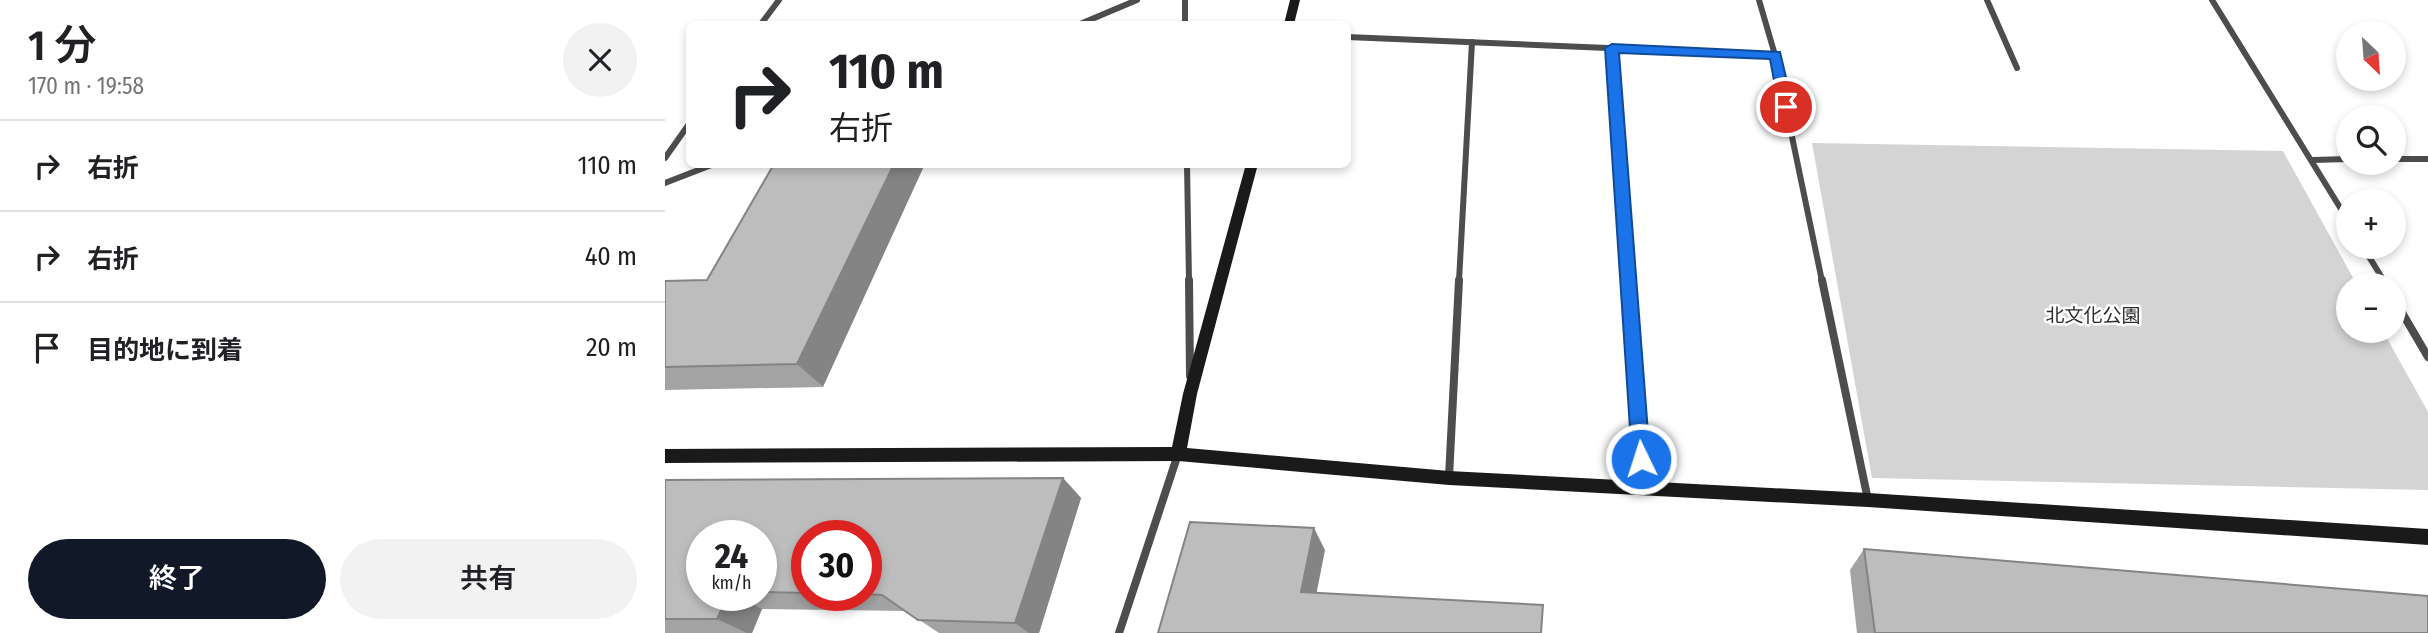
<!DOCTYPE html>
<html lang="ja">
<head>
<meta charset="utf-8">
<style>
	body { margin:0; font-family:"Fira Sans Condensed","Noto Sans JP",sans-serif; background:#f2f2f2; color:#202124; height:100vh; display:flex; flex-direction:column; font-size:26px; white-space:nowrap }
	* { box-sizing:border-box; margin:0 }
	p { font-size:23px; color:#757577 }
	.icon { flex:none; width:38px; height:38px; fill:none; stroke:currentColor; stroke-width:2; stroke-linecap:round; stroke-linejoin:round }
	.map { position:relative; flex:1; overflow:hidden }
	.sheet { display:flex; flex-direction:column; background:#fff; width:665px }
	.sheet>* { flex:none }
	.banner { position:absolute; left:21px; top:21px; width:665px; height:147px; border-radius:10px; box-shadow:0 4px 10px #0003; background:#fff; color:#202124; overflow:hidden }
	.needle { width:46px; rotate:155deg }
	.fabs { position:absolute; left:1671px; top:21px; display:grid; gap:14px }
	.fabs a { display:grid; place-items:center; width:70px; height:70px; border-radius:50%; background:#fff; box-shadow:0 4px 10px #0003; font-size:35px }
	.speed { position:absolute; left:21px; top:520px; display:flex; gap:14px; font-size:35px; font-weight:700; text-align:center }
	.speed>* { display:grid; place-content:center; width:91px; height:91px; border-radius:50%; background:#fff; box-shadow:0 4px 10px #0003; line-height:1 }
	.speed small { font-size:18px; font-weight:400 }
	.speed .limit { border:10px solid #d22; background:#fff; color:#111 }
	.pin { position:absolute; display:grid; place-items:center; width:60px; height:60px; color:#fff; margin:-30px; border:4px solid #fff; border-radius:50%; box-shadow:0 2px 7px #0007 }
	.me { position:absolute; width:77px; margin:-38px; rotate:356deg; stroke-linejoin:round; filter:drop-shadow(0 0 5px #0008) }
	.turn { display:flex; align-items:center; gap:24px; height:147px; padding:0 28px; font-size:32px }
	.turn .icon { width:91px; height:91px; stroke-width:2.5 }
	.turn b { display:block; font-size:49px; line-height:60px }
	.round { display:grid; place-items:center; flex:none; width:74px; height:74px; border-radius:37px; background:#f2f2f2 }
	.summary { display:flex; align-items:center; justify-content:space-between; height:119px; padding:0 28px }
	h1 { font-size:42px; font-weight:600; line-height:52px }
	.action { display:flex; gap:14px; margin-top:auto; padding:14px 28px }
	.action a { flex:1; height:80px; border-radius:42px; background:#111827; color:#fff; font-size:28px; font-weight:600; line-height:80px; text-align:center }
	.action a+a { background:#f2f2f2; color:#202124 }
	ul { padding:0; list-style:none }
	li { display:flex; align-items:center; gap:21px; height:91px; padding:0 28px; border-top:2px solid #e0e0e0 }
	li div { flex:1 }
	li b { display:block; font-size:26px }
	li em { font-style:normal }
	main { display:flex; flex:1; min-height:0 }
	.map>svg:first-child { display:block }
	.green { fill:#d4d4d4 }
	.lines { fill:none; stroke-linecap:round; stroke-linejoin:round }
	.street-far1 { stroke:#4d4d4d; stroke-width:6 }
	.street { stroke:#4d4d4d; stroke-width:8 }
	.secondary { fill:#1a1a1a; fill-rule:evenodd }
	.wall { fill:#a3a3a3; fill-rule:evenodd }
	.shaded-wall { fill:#848484 }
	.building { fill:#bdbdbd; stroke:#848484; stroke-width:2 }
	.route { fill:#1a73e8; stroke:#114b97; stroke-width:2 }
	.labels { text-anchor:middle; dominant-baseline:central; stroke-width:5; stroke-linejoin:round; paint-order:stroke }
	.park-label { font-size:19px; fill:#2b2b2b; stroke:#fff }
</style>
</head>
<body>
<main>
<section class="sheet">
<div class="summary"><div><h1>1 分</h1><p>170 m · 19:58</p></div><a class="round"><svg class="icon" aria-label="close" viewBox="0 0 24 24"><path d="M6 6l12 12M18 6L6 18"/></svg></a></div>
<ul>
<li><svg class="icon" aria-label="right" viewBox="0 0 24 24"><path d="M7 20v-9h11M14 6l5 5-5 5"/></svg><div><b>右折</b></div><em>110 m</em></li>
<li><svg class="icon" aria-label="right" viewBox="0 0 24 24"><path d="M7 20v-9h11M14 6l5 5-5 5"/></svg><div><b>右折</b></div><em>40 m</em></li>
<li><svg class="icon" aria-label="arrive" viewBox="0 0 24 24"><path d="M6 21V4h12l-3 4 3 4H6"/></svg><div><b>目的地に到着</b></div><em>20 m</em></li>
</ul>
<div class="action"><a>終了</a><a>共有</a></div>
</section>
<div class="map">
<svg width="1763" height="633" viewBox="0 0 1763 633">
	<rect width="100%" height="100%" fill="#fff"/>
	<!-- green -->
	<path class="green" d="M1147 143 1618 151 1692 285H1684V331H1718L1763 412V490L1207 478Z"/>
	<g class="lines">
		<!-- street-far1 -->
		<g class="street-far1">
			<path d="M520 0V24"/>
			<path d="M1094 0 1110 55 1157 281"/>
			<path d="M1322 0 1352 68"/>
			<path d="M1547 0 1684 222"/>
			<path d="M96 24 114 0"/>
			<path d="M415 24 472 0"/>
			<path d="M682 37 1110 55"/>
			<path d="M947 48 964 281"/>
			<path d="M0 158 24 124"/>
			<path d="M1729 159H1763"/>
			<path d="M1647 160 1684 159"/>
			<path d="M522 164 524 281"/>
			<path d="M0 183 49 164"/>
			<path d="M1698 247 1719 281"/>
			<path d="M794 281 807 42"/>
		</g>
		<!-- street -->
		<g class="street">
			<path d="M524 280 525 376"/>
			<path d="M963 280 978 486"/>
			<path d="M1157 280 1203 500"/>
			<path d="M1718 280 1721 285"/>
			<path d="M1729 299 1763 357"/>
			<path d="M784 477 794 280"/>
			<path d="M454 633 513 454"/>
		</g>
		<!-- secondary -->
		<g class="secondary">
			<path d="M625 0H635L629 24H619Z"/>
			<path d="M581 164H593L532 394 522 448 784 471 1203 493 1763 529V545L1203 507 784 485 513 461 0 463V449L507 447 518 394Z"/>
		</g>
	</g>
	<!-- wall -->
	<g class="wall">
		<path d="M42 280 158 387 0 390V281Z"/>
		<path d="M398 478 416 498 374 633H274L241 611 97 609 87 633H0V480ZM96 536V595H37ZM142 536H201V595H142Z"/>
		<path d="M1199 549 1763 633H1192L1185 570Z"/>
	</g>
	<!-- shaded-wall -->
	<g class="shaded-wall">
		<path d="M229 164H260L158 387 132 364Z"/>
		<path d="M398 478 416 498 374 633H364L350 623Z"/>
		<path d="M649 528 660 550 648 611 636 592Z"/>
		<path d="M63 595H70L97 609 87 633H82L52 619Z"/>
	</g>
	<!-- building -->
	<g class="building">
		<path d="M109 164H229L132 364 0 367V281L42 280Z"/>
		<path d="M398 478 350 623 253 620 217 595 201 594V536H142V593L96 592V536H37V595H63L52 619H0V480Z"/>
		<path d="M525 522 649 528 636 592 878 605 876 633H493Z"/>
		<path d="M1199 549 1763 596V633H1210Z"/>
	</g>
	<!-- route -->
	<path class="route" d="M947 44 1115 52 1128 107 1121 112 1114 107 1105 59 954 53 985 459 982 465 976 467 970 465 967 459 940 48Z"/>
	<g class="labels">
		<!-- park labels -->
		<g class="park-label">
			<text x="1428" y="315">北文化公園</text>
		</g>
	</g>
</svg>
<div class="fabs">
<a><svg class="needle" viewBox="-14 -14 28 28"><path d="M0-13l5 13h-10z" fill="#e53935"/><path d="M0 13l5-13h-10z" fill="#757577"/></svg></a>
<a><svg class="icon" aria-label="search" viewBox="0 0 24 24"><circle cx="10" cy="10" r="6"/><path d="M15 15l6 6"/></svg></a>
<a>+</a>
<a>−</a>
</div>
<div class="speed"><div>24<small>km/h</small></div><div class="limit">30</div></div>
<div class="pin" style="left:1121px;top:107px;background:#d93025"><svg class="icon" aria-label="arrive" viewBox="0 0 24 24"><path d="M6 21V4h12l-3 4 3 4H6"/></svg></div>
<svg class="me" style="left:976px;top:459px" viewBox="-20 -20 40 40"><circle r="17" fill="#1a73e8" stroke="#fff" stroke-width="3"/><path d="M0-11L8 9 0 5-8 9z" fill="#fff"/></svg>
<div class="banner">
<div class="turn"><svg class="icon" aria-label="right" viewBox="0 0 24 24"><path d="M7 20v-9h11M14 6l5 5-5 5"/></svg><div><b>110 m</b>右折</div></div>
</div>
</div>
</main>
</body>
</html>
